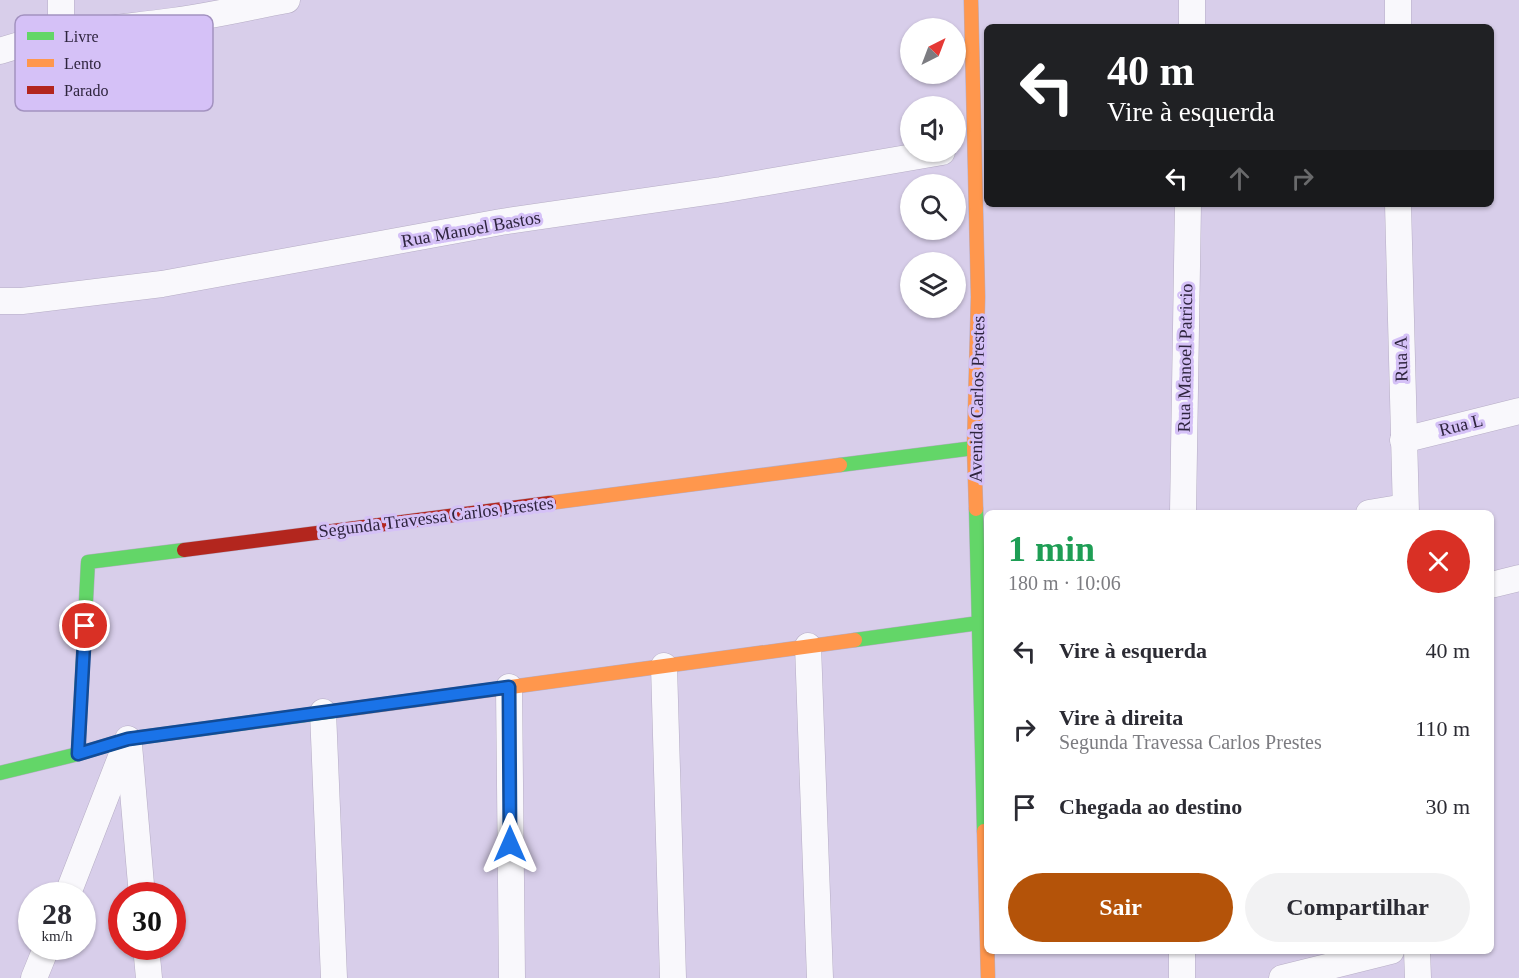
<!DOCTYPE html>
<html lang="pt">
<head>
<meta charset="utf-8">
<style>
	body { margin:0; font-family:"Times New Roman",serif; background:#f2f2f3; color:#2b2b33; height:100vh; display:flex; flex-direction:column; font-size:22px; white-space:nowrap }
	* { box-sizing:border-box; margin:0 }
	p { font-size:20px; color:#7c7c81 }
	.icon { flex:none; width:33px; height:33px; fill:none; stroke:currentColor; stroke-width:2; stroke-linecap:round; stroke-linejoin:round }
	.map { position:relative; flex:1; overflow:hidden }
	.panel { position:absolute; left:984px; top:510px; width:510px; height:444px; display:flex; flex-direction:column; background:#fff; border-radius:9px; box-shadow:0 2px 4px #0004 }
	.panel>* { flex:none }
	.banner { position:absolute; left:984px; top:24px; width:510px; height:183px; border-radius:9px; box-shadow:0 2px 4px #0004; background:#202124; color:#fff; overflow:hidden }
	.needle { width:39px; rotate:42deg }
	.fabs { position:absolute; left:900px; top:18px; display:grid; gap:12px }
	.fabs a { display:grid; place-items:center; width:66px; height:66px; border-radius:50%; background:#fff; box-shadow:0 2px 4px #0004; font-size:30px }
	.speed { position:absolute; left:18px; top:882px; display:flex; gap:12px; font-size:30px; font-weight:700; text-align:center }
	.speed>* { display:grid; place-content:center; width:78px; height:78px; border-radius:50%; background:#fff; box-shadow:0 2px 4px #0004; line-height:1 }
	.speed small { font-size:15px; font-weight:400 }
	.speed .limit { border:9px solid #d22; background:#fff; color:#111 }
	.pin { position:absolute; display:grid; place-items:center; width:51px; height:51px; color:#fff; margin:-26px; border:3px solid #fff; border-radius:50%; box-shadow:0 2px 6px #0007 }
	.me { position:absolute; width:66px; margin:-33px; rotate:0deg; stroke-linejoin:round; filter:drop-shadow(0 0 4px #0008) }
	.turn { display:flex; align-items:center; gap:21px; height:126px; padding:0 24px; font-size:27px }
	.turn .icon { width:78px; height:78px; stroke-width:2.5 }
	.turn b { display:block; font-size:42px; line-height:51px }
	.lanes { display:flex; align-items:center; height:57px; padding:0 24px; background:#0003; justify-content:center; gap:30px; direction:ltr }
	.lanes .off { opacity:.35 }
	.round { display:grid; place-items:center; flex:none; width:63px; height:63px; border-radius:32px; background:#f2f2f3 }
	.headline { display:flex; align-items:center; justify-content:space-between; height:102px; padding:0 24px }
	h1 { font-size:36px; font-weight:700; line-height:45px; color:#1e9e55 }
	.action { display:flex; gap:12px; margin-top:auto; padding:12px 24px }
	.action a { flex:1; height:69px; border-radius:36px; background:#b45309; color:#fff; font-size:24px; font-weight:700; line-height:69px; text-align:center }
	.action a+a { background:#f2f2f3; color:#2b2b33 }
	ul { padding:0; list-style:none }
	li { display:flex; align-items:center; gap:18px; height:78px; padding:0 24px }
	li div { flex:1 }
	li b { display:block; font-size:22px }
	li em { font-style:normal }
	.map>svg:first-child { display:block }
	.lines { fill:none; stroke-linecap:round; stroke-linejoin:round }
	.street-casing { stroke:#b6adc5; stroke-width:27 }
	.fast-casing { stroke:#b6adc5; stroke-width:15 }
	.slow-casing { stroke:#b6adc5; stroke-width:15 }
	.jam-casing { stroke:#b6adc5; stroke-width:15 }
	.street { stroke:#f9f8fc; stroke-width:26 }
	.fast { stroke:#63d668; stroke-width:14 }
	.slow { stroke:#ff974d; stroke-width:14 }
	.jam { stroke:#b3261e; stroke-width:14 }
	.route-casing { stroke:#114b97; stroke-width:15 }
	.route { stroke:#1a73e8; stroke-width:10 }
	.labels { text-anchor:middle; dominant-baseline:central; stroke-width:6; stroke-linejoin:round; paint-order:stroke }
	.street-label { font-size:18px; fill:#2e243e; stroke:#d5c1f7 }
	.key { fill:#d5c1f7; stroke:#a392c0; stroke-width:1.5 }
	.key-label { font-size:16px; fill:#2e243e }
</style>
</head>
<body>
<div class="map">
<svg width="1519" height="978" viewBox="0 0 1519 978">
	<rect width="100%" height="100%" fill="#d8ceea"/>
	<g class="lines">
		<defs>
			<g id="street">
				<path d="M1192 27V0"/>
				<path d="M1398 27V0"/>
				<path d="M61 36V0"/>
				<path d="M0 51C56 32 115 29 173 21 211 16 249 7 287 0"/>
				<path d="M1398 204 1406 513"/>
				<path d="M0 301H22L162 284 501 222 721 190 942 152"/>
				<path d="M1403 440 1519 411"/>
				<path d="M1183 513 1188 204"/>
				<path d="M1369 513 1405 507"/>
				<path d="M1491 585 1519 578"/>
				<path d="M808 646 820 978"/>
				<path d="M664 666 673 978"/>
				<path d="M509 687 512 978"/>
				<path d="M323 712 334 978"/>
				<path d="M129 745 142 896"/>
				<path d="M67 896 128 739"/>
				<path d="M146 946 149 978"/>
				<path d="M1182 951V978"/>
				<path d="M1417 951 1418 978"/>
				<path d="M34 978 47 946"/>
				<path d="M1282 978 1391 951"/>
			</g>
			<g id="fast">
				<path d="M840 465 974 448"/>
				<path d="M976 509 984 831"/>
				<path d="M855 640 979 623"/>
				<path d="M78 754 88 562 184 550"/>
				<path d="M0 773 78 754 128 739 335 711"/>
			</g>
			<g id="slow">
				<path d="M971 0 978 297 974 448 976 509"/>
				<path d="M549 503 840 465"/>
				<path d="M335 711 855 640"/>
				<path d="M984 831 988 978"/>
			</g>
			<path id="jam" d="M184 550 549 503"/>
		</defs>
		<!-- street casing -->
		<use href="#street" class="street-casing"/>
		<!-- fast casing -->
		<use href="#fast" class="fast-casing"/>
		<!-- slow casing -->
		<use href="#slow" class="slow-casing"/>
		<!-- jam casing -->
		<use href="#jam" class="jam-casing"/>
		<!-- street -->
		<use href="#street" class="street"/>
		<!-- fast -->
		<use href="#fast" class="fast"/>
		<!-- slow -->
		<use href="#slow" class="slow"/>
		<!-- jam -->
		<use href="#jam" class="jam"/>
	</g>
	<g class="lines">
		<defs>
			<path id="route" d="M85 626 78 754 128 739 509 687 510 844"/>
		</defs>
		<!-- route casing -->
		<use href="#route" class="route-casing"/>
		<!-- route -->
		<use href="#route" class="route"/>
	</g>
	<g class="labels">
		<!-- street labels -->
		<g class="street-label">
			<text transform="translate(471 229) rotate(-10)">Rua Manoel Bastos</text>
			<text transform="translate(1185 358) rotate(-89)">Rua Manoel Patricio</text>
			<text transform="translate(1401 359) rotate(-91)">Rua A</text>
			<text transform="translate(977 399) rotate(-89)">Avenida Carlos Prestes</text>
			<text transform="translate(1461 425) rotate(-14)">Rua L</text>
			<text transform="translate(436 517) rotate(-7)">Segunda Travessa Carlos Prestes</text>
		</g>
	</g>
	<!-- legend -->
	<rect x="15" y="15" width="198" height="96" rx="9" class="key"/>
	<rect x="27" y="32" width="27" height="8" fill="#63d668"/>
	<rect x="27" y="59" width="27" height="8" fill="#ff974d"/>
	<rect x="27" y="86" width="27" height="8" fill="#b3261e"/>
	<g class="key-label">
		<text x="64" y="42">Livre</text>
		<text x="64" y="69">Lento</text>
		<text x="64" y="96">Parado</text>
	</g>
</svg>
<div class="fabs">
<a><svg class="needle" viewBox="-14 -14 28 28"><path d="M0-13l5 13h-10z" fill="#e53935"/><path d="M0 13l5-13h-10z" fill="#7c7c81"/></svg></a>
<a><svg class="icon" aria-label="sound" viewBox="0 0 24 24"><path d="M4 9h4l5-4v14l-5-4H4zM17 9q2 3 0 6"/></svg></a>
<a><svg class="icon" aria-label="search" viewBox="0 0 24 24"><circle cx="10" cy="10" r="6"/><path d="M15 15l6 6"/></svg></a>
<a><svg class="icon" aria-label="layers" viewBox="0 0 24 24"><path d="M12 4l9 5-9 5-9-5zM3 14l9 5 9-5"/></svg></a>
</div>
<div class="speed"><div>28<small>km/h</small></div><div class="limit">30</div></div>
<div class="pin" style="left:85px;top:626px;background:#d93025"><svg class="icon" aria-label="arrive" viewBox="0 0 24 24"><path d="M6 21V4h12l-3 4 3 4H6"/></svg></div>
<svg class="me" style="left:510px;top:844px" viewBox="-20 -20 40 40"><path d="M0-17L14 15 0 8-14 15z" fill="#1a73e8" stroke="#fff" stroke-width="4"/></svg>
<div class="banner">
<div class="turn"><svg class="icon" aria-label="left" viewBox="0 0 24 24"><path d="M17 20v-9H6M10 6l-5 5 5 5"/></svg><div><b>40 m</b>Vire à esquerda</div></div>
<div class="lanes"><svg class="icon" aria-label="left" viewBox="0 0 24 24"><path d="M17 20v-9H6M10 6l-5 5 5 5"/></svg><svg class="icon off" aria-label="ahead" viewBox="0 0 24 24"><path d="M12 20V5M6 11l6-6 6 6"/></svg><svg class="icon off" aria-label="right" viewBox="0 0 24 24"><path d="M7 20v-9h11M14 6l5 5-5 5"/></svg></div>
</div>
<section class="panel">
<div class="headline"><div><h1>1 min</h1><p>180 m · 10:06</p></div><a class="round" style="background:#d93025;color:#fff"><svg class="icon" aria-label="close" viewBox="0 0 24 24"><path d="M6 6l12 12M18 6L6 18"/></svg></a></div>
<ul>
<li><svg class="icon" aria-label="left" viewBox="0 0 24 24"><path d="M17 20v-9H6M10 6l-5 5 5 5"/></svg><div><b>Vire à esquerda</b></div><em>40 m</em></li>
<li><svg class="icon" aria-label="right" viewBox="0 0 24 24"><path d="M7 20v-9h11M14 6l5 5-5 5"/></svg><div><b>Vire à direita</b><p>Segunda Travessa Carlos Prestes</p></div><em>110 m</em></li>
<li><svg class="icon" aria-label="arrive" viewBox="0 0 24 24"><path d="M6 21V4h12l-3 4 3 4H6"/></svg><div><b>Chegada ao destino</b></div><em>30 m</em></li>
</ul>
<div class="action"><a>Sair</a><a>Compartilhar</a></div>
</section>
</div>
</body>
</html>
